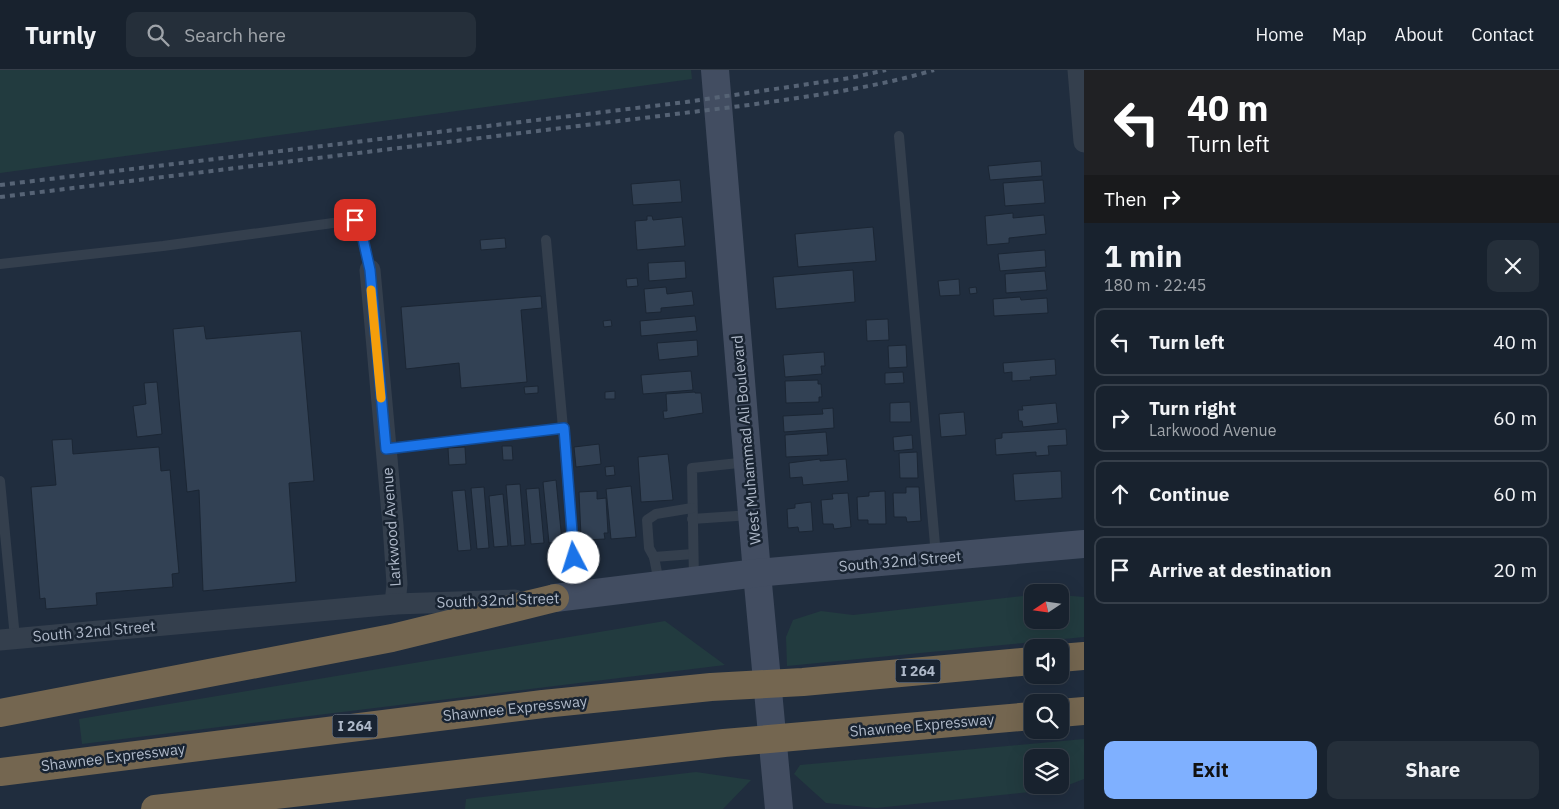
<!DOCTYPE html>
<html lang="en">
<head>
<meta charset="utf-8">
<style>
	body { margin:0; font-family:"IBM Plex Sans",sans-serif; background:#252f3a; color:#f1f3f6; height:100vh; display:flex; flex-direction:column; font-size:19px; white-space:nowrap }
	* { box-sizing:border-box; margin:0 }
	p { font-size:16px; color:#9fa4aa }
	.icon { flex:none; width:28px; height:28px; fill:none; stroke:currentColor; stroke-width:2; stroke-linecap:round; stroke-linejoin:round }
	.map { position:relative; flex:1; overflow:hidden }
	.drawer { display:flex; flex-direction:column; background:#18222e; width:475px }
	.drawer>* { flex:none }
	.hud { background:#202124; color:#fff; overflow:hidden }
	.needle { width:32px; rotate:257deg }
	.buttons { position:absolute; left:1024px; top:514px; display:grid; gap:10px }
	.buttons a { display:grid; place-items:center; width:45px; height:45px; border-radius:10px; background:#18222e; box-shadow:0 5px 20px #0002,0 0 0 1px #363f4a; font-size:25px }
	.pin { position:absolute; display:grid; place-items:center; width:42px; height:42px; color:#fff; margin:-21px; border-radius:10px; box-shadow:0 2px 8px #0006 }
	.me { position:absolute; width:55px; margin:-28px; rotate:355deg; stroke-linejoin:round; filter:drop-shadow(0 0 4px #0008) }
	.turn { display:flex; align-items:center; gap:18px; height:105px; padding:0 20px; font-size:22px }
	.turn .icon { width:65px; height:65px; stroke-width:2.5 }
	.turn b { display:block; font-size:35px; line-height:42px }
	.then { display:flex; align-items:center; height:48px; padding:0 20px; background:#0003; gap:10px; font-size:19px }
	.round { display:grid; place-items:center; flex:none; width:52px; height:52px; border-radius:10px; background:#252f3a }
	.overview { display:flex; align-items:center; justify-content:space-between; height:85px; padding:0 20px }
	h1 { font-size:30px; font-weight:800; line-height:38px }
	.button { display:flex; gap:10px; margin-top:auto; padding:10px 20px }
	.button a { flex:1; height:58px; border-radius:10px; background:#7fb0ff; color:#111; font-size:20px; font-weight:800; line-height:58px; text-align:center }
	.button a+a { background:#252f3a; color:#f1f3f6 }
	ul { padding:0; list-style:none }
	li { display:flex; align-items:center; gap:15px; height:68px; margin:0 10px 8px; padding:0 10px; border:2px solid #363f4a; border-radius:10px }
	li div { flex:1 }
	li b { display:block; font-size:19px }
	li em { font-style:normal }
	header { display:flex; align-items:center; gap:30px; box-sizing:border-box; height:70px; padding:0 25px; background:#18222e; border-bottom:1px solid #363f4a }
	header strong { font-size:24px }
	nav { display:flex; gap:28px; margin-inline-start:auto; font-size:18px }
	.search { width:350px; height:45px; background:#252f3a; display:flex; align-items:center; gap:12px; box-sizing:border-box; padding:0 18px; border-radius:10px; color:#9fa4aa; font-size:19px }
	main { display:flex; flex:1; min-height:0 }
	.map>svg:first-child { display:block }
	.green { fill:#223b3f; fill-rule:evenodd }
	.building { fill:#324154; stroke:#1b2634 }
	.lines { fill:none; stroke-linecap:round; stroke-linejoin:round }
	.service { stroke:#343f4d; stroke-width:10 }
	.minor { stroke:#343f4d; stroke-width:21 }
	.secondary { stroke:#424d61; stroke-width:28 }
	.motorway { stroke:#746650; stroke-width:28 }
	.rail { stroke:#566375; stroke-width:4; stroke-dasharray:5 5; stroke-linecap:butt }
	.route-casing { stroke:#114b97; stroke-width:12 }
	.route { stroke:#1a73e8; stroke-width:9 }
	.slow { stroke:#f59e0b; stroke-width:9 }
	.labels { text-anchor:middle; dominant-baseline:central; stroke-width:5; stroke-linejoin:round; paint-order:stroke }
	.shield { fill:#192432; stroke:#828c9c; stroke-width:1 }
	.shield-label { font-size:14px; font-weight:bold; fill:#afb9c9 }
	.street-label { font-size:15px; fill:#afb9c9; stroke:#192432 }
</style>
</head>
<body>
<header>
<strong>Turnly</strong>
<div class="search"><svg class="icon" aria-label="search" viewBox="0 0 24 24"><circle cx="10" cy="10" r="6"/><path d="M15 15l6 6"/></svg>Search here</div>
<nav><a>Home</a><a>Map</a><a>About</a><a>Contact</a></nav>
</header>
<main>
<div class="map">
<svg width="1084" height="739" viewBox="0 0 1084 739">
	<rect width="100%" height="100%" fill="#202d3e"/>
	<!-- green -->
	<g class="green">
		<path d="M0 0H691L692 9 0 103Z"/>
		<path d="M1032 525V550H1060V525L1084 527V567L787 596 786 567 793 550 821 541 853 545Z"/>
		<path d="M665 551 725 595 82 674 79 649Z"/>
		<path d="M1084 669V709L1058 719 876 738 826 733 794 704 800 695ZM1032 688H1060V715H1032Z"/>
		<path d="M696 702 751 710 723 739H465L466 729Z"/>
	</g>
	<!-- building -->
	<g class="building">
		<path d="M1041 91 1042 106 990 110 988 96Z"/>
		<path d="M680 110 682 132 633 135 631 114Z"/>
		<path d="M1043 110 1045 133 1005 136 1003 113Z"/>
		<path d="M1013 143V148L1044 145 1046 164 1009 168V173L987 175 985 146Z"/>
		<path d="M647 146H652L653 150 682 147 685 176 637 180 635 151 647 150Z"/>
		<path d="M873 157 876 191 798 197 795 164Z"/>
		<path d="M505 168 506 178 481 180 480 170Z"/>
		<path d="M1045 180 1046 197 1000 201 998 184Z"/>
		<path d="M685 191 686 208 649 211 648 193Z"/>
		<path d="M853 200 855 232 776 239 773 207Z"/>
		<path d="M1045 201 1047 220 1006 223 1005 204Z"/>
		<path d="M637 208 638 216 627 217 626 209Z"/>
		<path d="M959 209 960 225 940 226 938 211Z"/>
		<path d="M666 217 667 224 692 221 694 235 661 238V242L646 243 644 219Z"/>
		<path d="M976 217 977 223 970 224 969 218Z"/>
		<path d="M541 226 542 238 521 240 527 312 461 318 459 293 406 299 401 237Z"/>
		<path d="M1020 227 1021 230 1047 228 1048 243 994 246 993 229Z"/>
		<path d="M695 246 697 261 641 266 640 251Z"/>
		<path d="M888 249 889 270 867 271 866 250Z"/>
		<path d="M611 250 612 256 604 257 603 251Z"/>
		<path d="M204 256 206 269 301 261 314 411 289 413 296 512 203 521 199 420 187 422 173 259Z"/>
		<path d="M697 270 698 286 659 290 657 273Z"/>
		<path d="M906 275 907 297 889 298 888 276Z"/>
		<path d="M824 282 825 296H821L822 304 785 307 783 285Z"/>
		<path d="M1055 289 1056 305 1030 307 1031 310 1012 311V302L1004 303 1003 293Z"/>
		<path d="M691 301 693 320 643 324 641 305Z"/>
		<path d="M903 302 904 313 885 314V303Z"/>
		<path d="M818 310V314H821L822 327H819V332L786 333 785 311Z"/>
		<path d="M157 312 162 364 137 367 133 336 146 334 144 313Z"/>
		<path d="M538 316V323L525 324 524 317Z"/>
		<path d="M615 321V329H605V322Z"/>
		<path d="M695 322V323H701L703 343 664 349 663 341H667L666 324Z"/>
		<path d="M910 332 911 352H890V333Z"/>
		<path d="M1056 333 1058 353 1023 357 1022 351H1019L1018 340H1023L1022 336Z"/>
		<path d="M833 338 834 358 784 362 783 346 823 344 822 339Z"/>
		<path d="M964 342 966 365 941 367 939 344Z"/>
		<path d="M1066 359 1067 375 1048 376 1049 385 1036 386V382L996 385 995 369 1002 368V363Z"/>
		<path d="M826 362 828 385 786 387 785 365Z"/>
		<path d="M912 365 913 379 894 381 893 367Z"/>
		<path d="M72 369 73 384 159 377 161 401 170 400 179 503 172 504 173 517 96 523 97 535 46 539 45 528 40 529 31 417 56 415 52 370Z"/>
		<path d="M599 374 601 394 576 397 574 377Z"/>
		<path d="M502 376H512L513 390H503Z"/>
		<path d="M465 377 466 394 449 395 448 378Z"/>
		<path d="M917 382 918 408H900L899 383Z"/>
		<path d="M668 384 673 430 641 432 638 387Z"/>
		<path d="M820 389V391L846 389 848 411 803 415 802 407 790 408 789 393Z"/>
		<path d="M614 396 615 405 606 406 605 397Z"/>
		<path d="M1061 401 1062 428 1015 431 1013 404Z"/>
		<path d="M556 410 562 471 549 473 543 412Z"/>
		<path d="M520 414 525 475 511 476 506 415Z"/>
		<path d="M631 416 636 467 611 469 606 419Z"/>
		<path d="M484 417 489 478 477 479 471 418Z"/>
		<path d="M906 417H919L921 451 907 452 906 447H894L893 423H906Z"/>
		<path d="M539 418 544 473 531 474 526 419Z"/>
		<path d="M465 420 471 480 458 481 452 421Z"/>
		<path d="M597 421V429L606 428 608 463H604L605 469 584 470 583 466H581L579 422Z"/>
		<path d="M885 421 886 454H868V450H858L857 427 869 426V422Z"/>
		<path d="M848 423 851 457 834 459 833 454H823L821 430 833 429 832 424Z"/>
		<path d="M503 424 508 476 494 477 489 426Z"/>
		<path d="M811 432 813 461 799 462 798 457 788 458 787 439 795 438V434Z"/>
	</g>
	<g class="lines">
		<!-- service -->
		<g class="service">
			<path d="M899 66 936 486"/>
			<path d="M0 194 163 176 355 150 363 169 370 200"/>
			<path d="M563 358 577 524"/>
			<path d="M386 379 563 358 546 170"/>
			<path d="M0 411 15 568"/>
			<path d="M692 449 751 445"/>
			<path d="M654 487 693 484"/>
			<path d="M694 510 692 398 748 392"/>
			<path d="M659 513 654 487 649 478 647 450 656 444 692 438"/>
		</g>
		<!-- minor -->
		<g class="minor">
			<path d="M1078 0 1084 72"/>
			<path d="M370 200 393 455 397 514 395 534"/>
			<path d="M0 570 395 534 515 530"/>
		</g>
		<!-- secondary -->
		<g class="secondary">
			<path d="M715 0 757 503 779 739"/>
			<path d="M555 528 757 503 1084 474"/>
		</g>
		<!-- motorway -->
		<g class="motorway">
			<path d="M1060 588 1084 586"/>
			<path d="M0 643 392 568 555 528"/>
			<path d="M1060 643 1084 641"/>
			<path d="M0 702 543 634 711 617 803 612 1032 591"/>
			<path d="M155 739 724 673 1032 646"/>
		</g>
		<!-- rail -->
		<g class="rail">
			<path d="M0 115 686 32 850 8 886 0"/>
			<path d="M0 127 749 35C811 26 874 18 934 0"/>
		</g>
	</g>
	<g class="lines">
		<defs>
			<path id="route" d="M355 150 363 169 370 200 386 379 564 358 574 488"/>
		</defs>
		<!-- route casing -->
		<use href="#route" class="route-casing"/>
		<!-- route -->
		<use href="#route" class="route"/>
		<!-- slow -->
		<path class="slow" d="M371 220 381 328"/>
	</g>
	<g class="labels">
		<!-- shield labels -->
		<g class="shield">
			<rect x="895.5" y="589.5" width="45" height="23" rx="4"/>
			<rect x="332.5" y="644.5" width="45" height="23" rx="4"/>
		</g>
		<g class="shield-label">
			<text x="918" y="601">I 264</text>
			<text x="355" y="656">I 264</text>
		</g>
		<!-- street labels -->
		<g class="street-label">
			<text transform="translate(746 370) rotate(-95)">West Muhammad Ali Boulevard</text>
			<text transform="translate(391 457) rotate(-94)">Larkwood Avenue</text>
			<text transform="translate(900 491) rotate(-5)">South 32nd Street</text>
			<text transform="translate(498 530) rotate(-2)">South 32nd Street</text>
			<text transform="translate(94 561) rotate(-5)">South 32nd Street</text>
			<text transform="translate(515 638) rotate(-6)">Shawnee Expressway</text>
			<text transform="translate(922 655) rotate(-5)">Shawnee Expressway</text>
			<text transform="translate(113 687) rotate(-7)">Shawnee Expressway</text>
		</g>
	</g>
</svg>
<div class="buttons">
<a><svg class="needle" viewBox="-14 -14 28 28"><path d="M0-13l5 13h-10z" fill="#e53935"/><path d="M0 13l5-13h-10z" fill="#9fa4aa"/></svg></a>
<a><svg class="icon" aria-label="sound" viewBox="0 0 24 24"><path d="M4 9h4l5-4v14l-5-4H4zM17 9q2 3 0 6"/></svg></a>
<a><svg class="icon" aria-label="search" viewBox="0 0 24 24"><circle cx="10" cy="10" r="6"/><path d="M15 15l6 6"/></svg></a>
<a><svg class="icon" aria-label="layers" viewBox="0 0 24 24"><path d="M12 4l9 5-9 5-9-5zM3 14l9 5 9-5"/></svg></a>
</div>
<div class="pin" style="left:355px;top:150px;background:#d93025"><svg class="icon" aria-label="arrive" viewBox="0 0 24 24"><path d="M6 21V4h12l-3 4 3 4H6"/></svg></div>
<svg class="me" style="left:574px;top:488px" viewBox="-20 -20 40 40"><circle r="19" fill="#fff"/><path d="M0-13L10 11 0 6-10 11z" fill="#1a73e8"/></svg>
</div>
<section class="drawer">
<div class="hud">
<div class="turn"><svg class="icon" aria-label="left" viewBox="0 0 24 24"><path d="M17 20v-9H6M10 6l-5 5 5 5"/></svg><div><b>40 m</b>Turn left</div></div>
<div class="then">Then<svg class="icon" aria-label="right" viewBox="0 0 24 24"><path d="M7 20v-9h11M14 6l5 5-5 5"/></svg></div>
</div>
<div class="overview"><div><h1>1 min</h1><p>180 m · 22:45</p></div><a class="round"><svg class="icon" aria-label="close" viewBox="0 0 24 24"><path d="M6 6l12 12M18 6L6 18"/></svg></a></div>
<ul>
<li><svg class="icon" aria-label="left" viewBox="0 0 24 24"><path d="M17 20v-9H6M10 6l-5 5 5 5"/></svg><div><b>Turn left</b></div><em>40 m</em></li>
<li><svg class="icon" aria-label="right" viewBox="0 0 24 24"><path d="M7 20v-9h11M14 6l5 5-5 5"/></svg><div><b>Turn right</b><p>Larkwood Avenue</p></div><em>60 m</em></li>
<li><svg class="icon" aria-label="ahead" viewBox="0 0 24 24"><path d="M12 20V5M6 11l6-6 6 6"/></svg><div><b>Continue</b></div><em>60 m</em></li>
<li><svg class="icon" aria-label="arrive" viewBox="0 0 24 24"><path d="M6 21V4h12l-3 4 3 4H6"/></svg><div><b>Arrive at destination</b></div><em>20 m</em></li>
</ul>
<div class="button"><a>Exit</a><a>Share</a></div>
</section>
</main>
</body>
</html>
